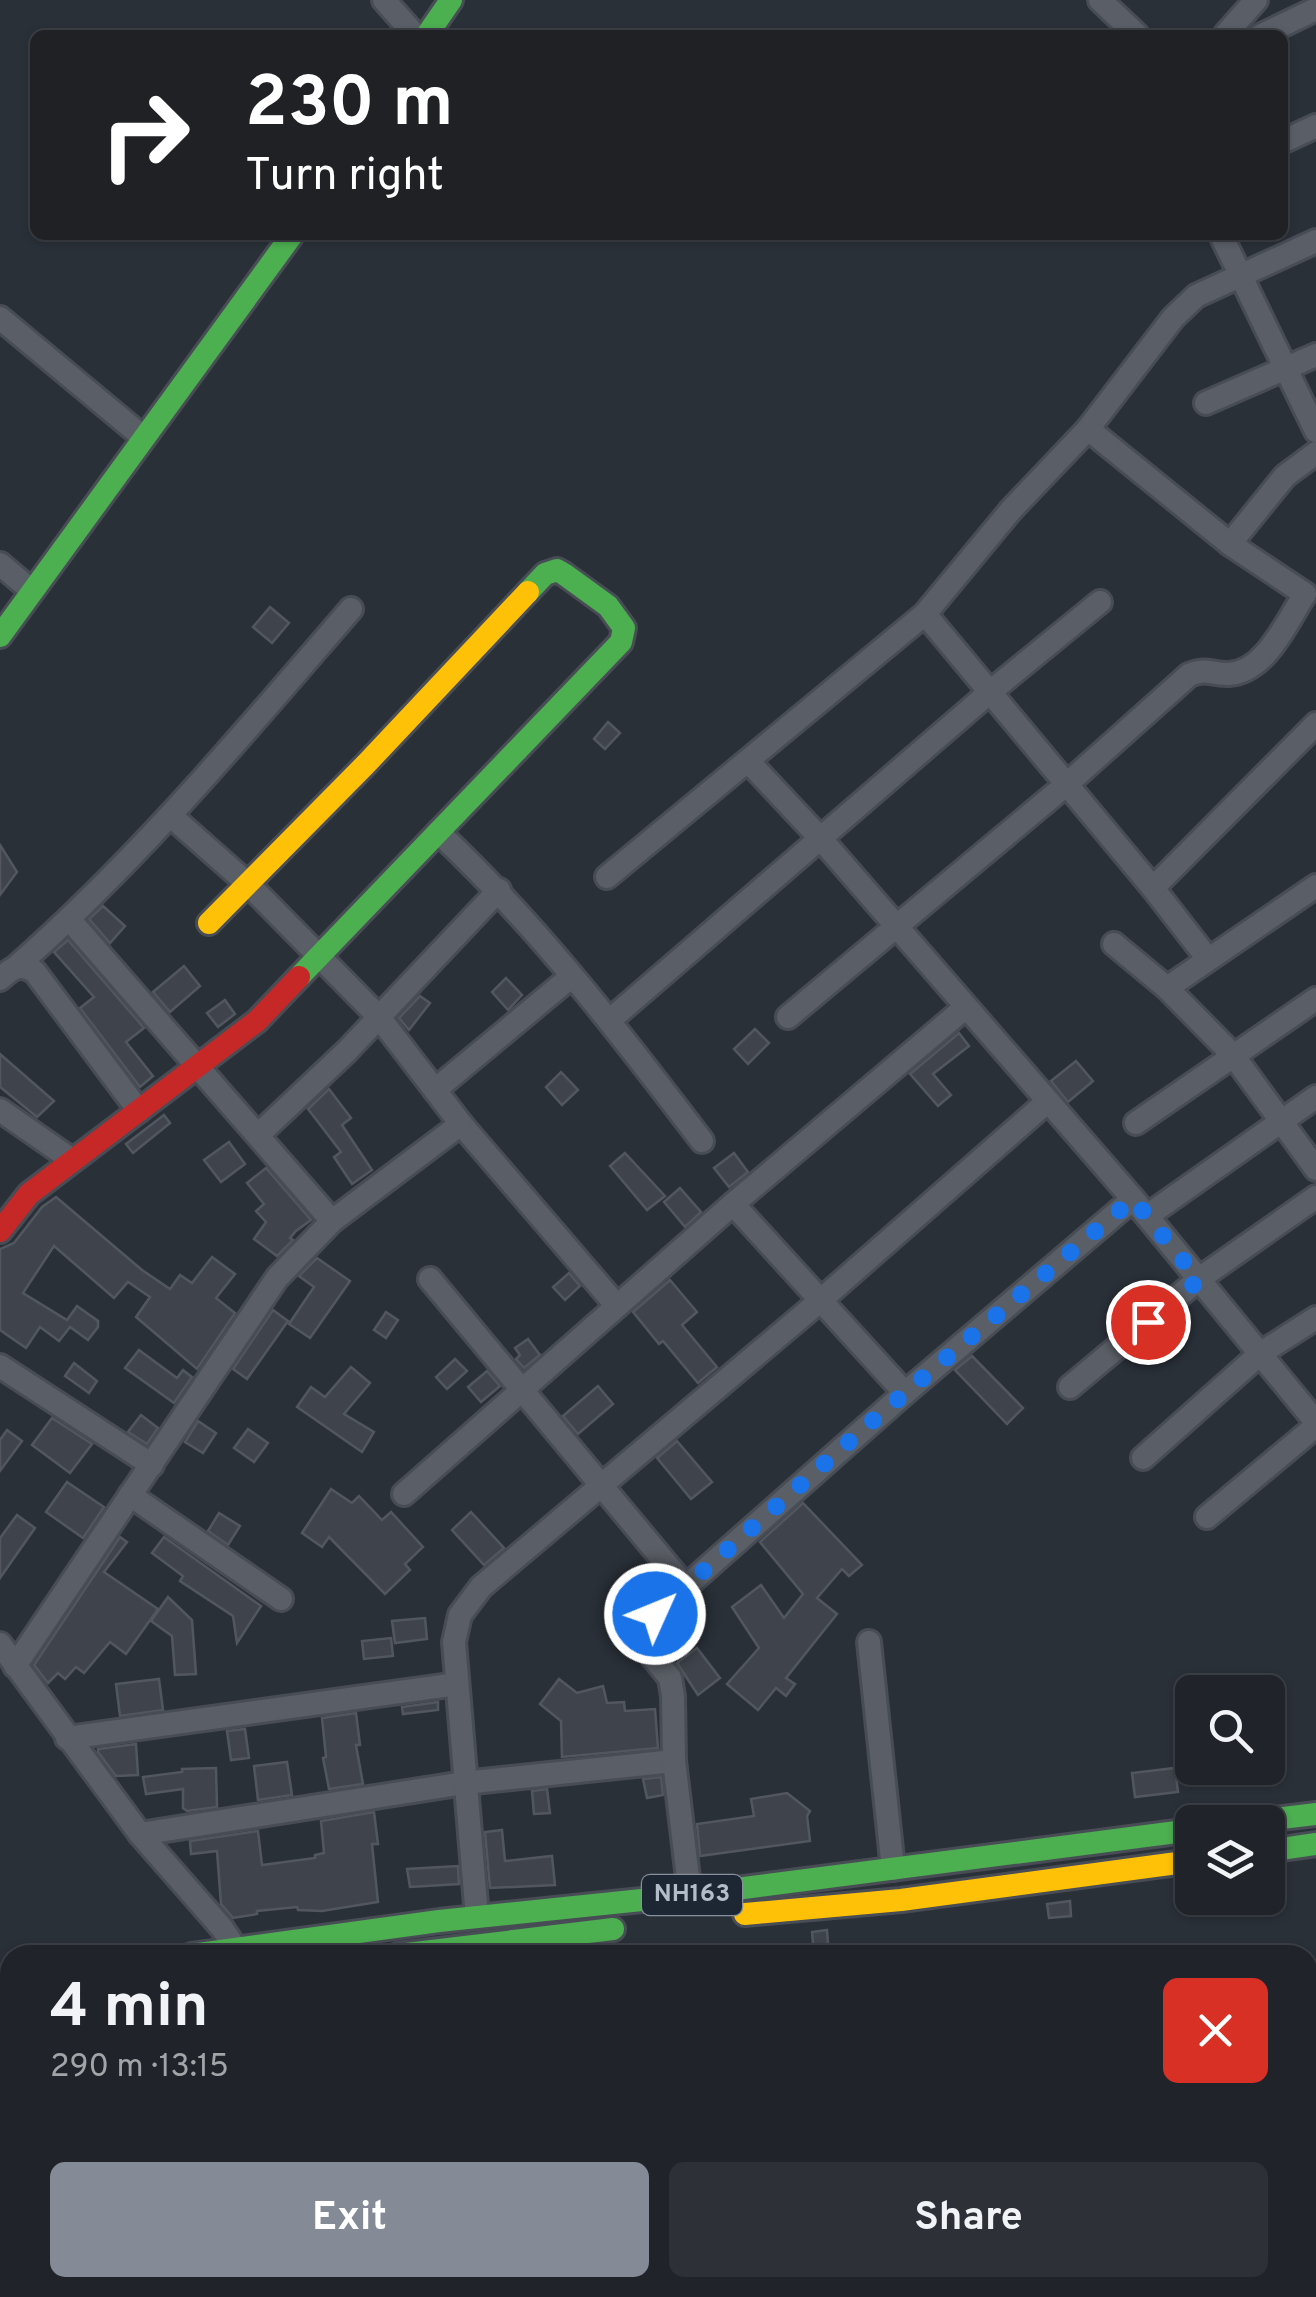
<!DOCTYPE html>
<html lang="en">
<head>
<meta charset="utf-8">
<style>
	body { margin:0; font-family:Overpass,sans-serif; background:#2d3036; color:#f1f3f6; height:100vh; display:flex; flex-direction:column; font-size:38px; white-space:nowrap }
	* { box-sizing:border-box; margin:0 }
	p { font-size:32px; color:#a2a4a8 }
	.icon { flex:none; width:55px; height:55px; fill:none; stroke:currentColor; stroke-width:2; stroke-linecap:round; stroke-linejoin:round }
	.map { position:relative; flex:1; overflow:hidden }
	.details { position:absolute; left:0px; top:1945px; width:1318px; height:352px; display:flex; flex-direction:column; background:#20242a; border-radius:30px 30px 0 0; box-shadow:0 2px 8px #0004,0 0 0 2px #3d4147 }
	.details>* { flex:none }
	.banner { position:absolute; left:30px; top:30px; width:1258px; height:210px; border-radius:15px; box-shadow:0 2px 8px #0004,0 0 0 2px #3d4147; background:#202124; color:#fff; overflow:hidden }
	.buttons { position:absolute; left:1175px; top:1675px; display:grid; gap:20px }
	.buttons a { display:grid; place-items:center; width:110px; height:110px; border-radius:15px; background:#20242a; box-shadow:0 2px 8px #0004,0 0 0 2px #3d4147; font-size:50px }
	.pin { position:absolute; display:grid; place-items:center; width:85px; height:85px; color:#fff; margin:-42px; border:5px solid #fff; border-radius:50%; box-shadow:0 2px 10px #0007 }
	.me { position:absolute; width:110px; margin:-55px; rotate:46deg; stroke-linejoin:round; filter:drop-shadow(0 0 8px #0008) }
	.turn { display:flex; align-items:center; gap:35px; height:210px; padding:0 50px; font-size:45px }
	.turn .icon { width:130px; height:130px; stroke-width:2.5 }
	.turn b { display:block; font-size:70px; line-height:85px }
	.round { display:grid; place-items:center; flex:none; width:105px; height:105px; border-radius:15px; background:#2d3036 }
	.head { display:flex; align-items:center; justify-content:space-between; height:170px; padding:0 50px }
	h1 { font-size:60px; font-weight:700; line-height:75px }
	.action { display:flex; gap:20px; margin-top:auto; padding:20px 50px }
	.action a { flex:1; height:115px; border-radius:15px; background:#848b96; color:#fff; font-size:40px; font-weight:700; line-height:115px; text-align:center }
	.action a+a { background:#2d3036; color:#f1f3f6 }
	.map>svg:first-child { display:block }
	.building { fill:#3f444c; stroke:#52575f; stroke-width:2.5 }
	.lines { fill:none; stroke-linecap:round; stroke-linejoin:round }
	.street-casing { stroke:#484c55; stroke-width:28 }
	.fast-casing { stroke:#484c55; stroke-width:28 }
	.slow-casing { stroke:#484c55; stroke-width:28 }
	.jam-casing { stroke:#484c55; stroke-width:28 }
	.street { stroke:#5a5e66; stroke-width:22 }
	.fast { stroke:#4caf50; stroke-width:22 }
	.slow { stroke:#ffc107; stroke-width:22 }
	.jam { stroke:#c62828; stroke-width:22 }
	.route { stroke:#1a73e8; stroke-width:18; stroke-dasharray:0 32.4 }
	.labels { text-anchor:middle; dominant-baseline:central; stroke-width:10; stroke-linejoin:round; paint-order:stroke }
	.shield { fill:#1d2633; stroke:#878f9c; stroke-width:2.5 }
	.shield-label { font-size:25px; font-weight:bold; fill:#b4bcc9 }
</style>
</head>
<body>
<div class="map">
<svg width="1316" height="2297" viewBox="0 0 1316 2297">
	<rect width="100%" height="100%" fill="#2a3038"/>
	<!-- building -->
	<g class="building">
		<path d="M270 607 289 623 272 643 253 627Z"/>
		<path d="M608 722 620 733 605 749 594 739Z"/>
		<path d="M0 845 17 872 0 895Z"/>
		<path d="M103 906 125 926 110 943 89 919Z"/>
		<path d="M68 940 144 1028 126 1042 153 1076 140 1087 80 1008 94 997 54 952Z"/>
		<path d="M184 966 200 986 170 1012 153 992Z"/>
		<path d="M506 978 522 995 508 1010 492 992Z"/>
		<path d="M420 996 430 1003 409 1030 399 1018Z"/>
		<path d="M225 1000 235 1014 218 1027 207 1013Z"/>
		<path d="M755 1029 769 1043 748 1064 734 1049Z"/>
		<path d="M959 1033 969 1046 933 1074 951 1095 938 1106 910 1074Z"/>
		<path d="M0 1054 54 1101 37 1117 0 1087Z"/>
		<path d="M1076 1061 1093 1081 1068 1102 1051 1081Z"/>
		<path d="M561 1072 578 1090 562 1105 546 1087Z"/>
		<path d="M329 1089 351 1118 342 1125 372 1170 352 1184 334 1157 341 1152 308 1109Z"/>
		<path d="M164 1115 170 1123 133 1153 126 1144Z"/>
		<path d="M229 1142 245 1164 221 1182 204 1160Z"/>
		<path d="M625 1153 665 1196 647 1210 610 1166Z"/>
		<path d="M734 1153 748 1172 729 1187 714 1168Z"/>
		<path d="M266 1168 311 1220 296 1231 290 1238 293 1240 277 1256 254 1239 266 1222 256 1211 264 1204 247 1183Z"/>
		<path d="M680 1188 701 1212 685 1227 664 1202Z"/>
		<path d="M56 1197 142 1270 170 1289 180 1275 192 1283 212 1257 235 1274 216 1298 235 1313 197 1369 136 1317 150 1297 128 1282 114 1298 54 1246 23 1293 67 1320 77 1306 98 1321V1327L88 1340 70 1327 59 1341 40 1327 26 1348 0 1330V1249L14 1243 42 1207Z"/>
		<path d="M317 1258 350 1281 310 1338 289 1324 314 1287 299 1276Z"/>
		<path d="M569 1273 580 1286 565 1300 553 1287Z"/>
		<path d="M670 1280 697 1312 682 1325 717 1367 698 1383 663 1341 659 1344 633 1312Z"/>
		<path d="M273 1310 288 1321 247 1379 233 1369Z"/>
		<path d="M386 1312 398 1320 386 1338 374 1330Z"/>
		<path d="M528 1339 540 1355 524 1368 516 1359 520 1355 515 1348Z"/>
		<path d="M139 1350 177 1378 183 1370 192 1377 174 1403 125 1368Z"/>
		<path d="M972 1356 1023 1408 1007 1424 955 1370Z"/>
		<path d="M455 1359 467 1371 447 1389 436 1377Z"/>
		<path d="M74 1363 97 1381 89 1393 65 1376Z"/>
		<path d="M351 1367 370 1383 344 1414 374 1432 362 1452 297 1407 311 1387 325 1397Z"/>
		<path d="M487 1371 500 1386 481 1402 468 1387Z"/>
		<path d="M598 1386 613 1404 578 1434 563 1416Z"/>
		<path d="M141 1415 158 1428 147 1444 128 1432Z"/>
		<path d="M52 1418 92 1444 70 1473 32 1445Z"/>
		<path d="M198 1421 216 1433 203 1453 185 1442Z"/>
		<path d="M248 1429 268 1443 254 1462 234 1448Z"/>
		<path d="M7 1430 22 1441 0 1471V1440Z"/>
		<path d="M677 1441 712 1482 691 1499 657 1458Z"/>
		<path d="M67 1482 104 1507 83 1538 46 1512Z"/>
		<path d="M331 1489 352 1503 359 1496 382 1520 391 1512 423 1547 405 1564 410 1570 385 1594 329 1537 322 1547 302 1533Z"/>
		<path d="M803 1503 862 1565 849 1576 842 1569 817 1598 837 1614 786 1678 795 1684 786 1696 776 1688 758 1710 727 1684 759 1648 732 1607 761 1585 784 1618 803 1594 760 1542Z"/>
		<path d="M471 1512 504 1548 484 1565 452 1530Z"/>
		<path d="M219 1513 240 1526 228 1545 208 1531Z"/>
		<path d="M17 1515 35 1528 0 1578V1538Z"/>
		<path d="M120 1537 127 1542 104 1572 158 1609 126 1654 110 1642 84 1673 76 1667 65 1679 58 1673 48 1683 34 1665Z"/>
		<path d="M164 1537 261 1606 237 1643 233 1616 180 1581 183 1576 152 1553Z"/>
		<path d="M637 1583 650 1598 637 1610 623 1595Z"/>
		<path d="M168 1597 192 1620 196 1674 175 1675 172 1636 151 1621Z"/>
		<path d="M425 1618 427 1639 395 1643 392 1621Z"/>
		<path d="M391 1638 393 1656 364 1659 362 1641Z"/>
		<path d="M697 1648 720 1678 698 1695 677 1663Z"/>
		<path d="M159 1679 163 1710 120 1716 116 1684Z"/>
		<path d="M559 1679 577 1693 603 1686 607 1703 624 1702 625 1711 655 1709 658 1748 562 1757 561 1721 540 1704Z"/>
		<path d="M438 1702V1710L403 1714 402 1707Z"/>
		<path d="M356 1713 360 1745H356L363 1784 329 1789 323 1758 326 1757 322 1718Z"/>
		<path d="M245 1729 249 1758 231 1760 227 1731Z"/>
		<path d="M136 1744 138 1775 116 1776 98 1752V1749Z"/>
		<path d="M287 1762 292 1795 258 1800 254 1766Z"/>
		<path d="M216 1768 217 1807 187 1811 183 1808V1789L146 1794 143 1777 182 1772V1769Z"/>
		<path d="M1175 1768 1178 1792 1135 1797 1132 1773Z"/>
		<path d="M661 1777 663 1795 647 1798 643 1779Z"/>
		<path d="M547 1789 550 1813 534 1814 532 1791Z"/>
		<path d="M787 1793 810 1811 807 1816 810 1841 700 1856 697 1824 754 1816 751 1799Z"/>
		<path d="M374 1812 378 1844H372L378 1902 322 1911 298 1910 297 1907 257 1911V1914L233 1918 221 1904 217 1851 191 1854 190 1841 258 1831 262 1865 315 1858V1855L324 1853 321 1821Z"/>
		<path d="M502 1830 505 1861 552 1856 555 1885 490 1888 485 1832Z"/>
		<path d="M458 1866 459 1884 410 1887 407 1869Z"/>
		<path d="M1070 1901 1071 1916 1049 1918 1047 1904Z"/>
		<path d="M827 1930 829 1955H814L812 1932Z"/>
	</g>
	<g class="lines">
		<defs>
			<g id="street">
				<path d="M384 0 415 35"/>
				<path d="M1100 0 1137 35"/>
				<path d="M1225 35 1256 0"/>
				<path d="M1262 35 1316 9"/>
				<path d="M1282 142 1316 126"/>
				<path d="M1221 235 1316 431"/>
				<path d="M0 318 144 438"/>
				<path d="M1206 403 1316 355"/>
				<path d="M1230 544 1285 476 1316 453"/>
				<path d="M0 564 32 591"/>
				<path d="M925 614 1153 888 1208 959"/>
				<path d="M748 761 821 839 1133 1199 1316 1422"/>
				<path d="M171 816 248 884 379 1017 461 1124 617 1306"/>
				<path d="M438 832C538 926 619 1032 702 1141"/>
				<path d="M607 877 925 614 1011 510 1088 429 1173 318 1196 296 1316 241"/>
				<path d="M1153 888 1316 724"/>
				<path d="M70 920 332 1221"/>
				<path d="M1114 944 1167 988 1233 1055 1316 1169"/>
				<path d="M16 967C139 859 244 733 351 609"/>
				<path d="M0 979C12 968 20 962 35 972L139 1111"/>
				<path d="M1167 988 1316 886"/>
				<path d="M788 1017 1067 784 1189 675C1208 667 1211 675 1229 674 1266 672 1287 621 1305 594L1230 544 1088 429"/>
				<path d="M610 1020 990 692 1100 602"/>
				<path d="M435 1090 572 976"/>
				<path d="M0 1110 72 1160"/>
				<path d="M1136 1123 1316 999"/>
				<path d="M258 1135 347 1051 499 890"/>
				<path d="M733 1204 905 1393"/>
				<path d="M1147 1216 1316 1097"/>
				<path d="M430 1279 684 1585"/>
				<path d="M0 1366 152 1465"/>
				<path d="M1070 1387 1199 1279 1316 1197"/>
				<path d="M1143 1458 1261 1353 1316 1318"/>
				<path d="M404 1494 733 1204 966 1007"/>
				<path d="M130 1495 281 1599"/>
				<path d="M1207 1517 1316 1426"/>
				<path d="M869 1642 893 1869"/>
				<path d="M0 1644 140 1834 222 1928 236 1949"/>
				<path d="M15 1666 277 1278 332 1221 461 1124"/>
				<path d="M67 1738 457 1684"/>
				<path d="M140 1834 464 1783 674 1761"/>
				<path d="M690 1895 674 1761 673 1696 670 1678 648 1651 644 1631 655 1614 905 1393 1133 1199"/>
				<path d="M477 1917 454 1642 460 1615 481 1587 821 1300 1048 1101"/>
				<path d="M0 2167 10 2166"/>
				<path d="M1308 2238 1316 2232"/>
				<path d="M0 2272 10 2270"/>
				<path d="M110 2288 111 2297"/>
				<path d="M540 2288 542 2297"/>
			</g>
			<g id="fast">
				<path d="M427 35 451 0"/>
				<path d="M0 636 292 235"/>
				<path d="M299 977 621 642 624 628 608 606 564 574 557 570 545 574 528 592"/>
				<path d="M1249 1822 1316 1814"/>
				<path d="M1268 1851 1316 1844"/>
				<path d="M191 1955 439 1921 690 1895 1192 1830"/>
				<path d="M398 1955 613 1929"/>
				<path d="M408 2288 413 2297"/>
			</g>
			<g id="slow">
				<path d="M209 923 366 764 528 592"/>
				<path d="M745 1914 901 1900 1192 1861"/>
				<path d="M0 2007 10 2006"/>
			</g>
			<path id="jam" d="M0 1231 29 1194 257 1021 299 977"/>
		</defs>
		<!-- street casing -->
		<use href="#street" class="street-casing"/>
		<!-- fast casing -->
		<use href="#fast" class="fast-casing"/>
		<!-- slow casing -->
		<use href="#slow" class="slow-casing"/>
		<!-- jam casing -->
		<use href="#jam" class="jam-casing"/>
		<!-- street -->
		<use href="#street" class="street"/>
		<!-- fast -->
		<use href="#fast" class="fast"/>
		<!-- slow -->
		<use href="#slow" class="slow"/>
		<!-- jam -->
		<use href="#jam" class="jam"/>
	</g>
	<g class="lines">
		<!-- route -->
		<path class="route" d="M655 1614 877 1417 1133 1199 1199 1280 1148 1322"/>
	</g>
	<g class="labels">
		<!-- shield labels -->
		<rect class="shield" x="642" y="1875" width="100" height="40" rx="8"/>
		<g class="shield-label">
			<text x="692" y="1895">NH163</text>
		</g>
	</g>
</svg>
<div class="buttons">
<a><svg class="icon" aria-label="search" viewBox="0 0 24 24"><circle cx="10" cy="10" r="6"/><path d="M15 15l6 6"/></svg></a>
<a><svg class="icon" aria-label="layers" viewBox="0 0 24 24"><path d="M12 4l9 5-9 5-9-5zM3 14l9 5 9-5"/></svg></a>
</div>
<div class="pin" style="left:1148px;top:1322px;background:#d93025"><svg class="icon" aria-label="arrive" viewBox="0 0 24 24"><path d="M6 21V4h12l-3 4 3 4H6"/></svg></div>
<svg class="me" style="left:655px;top:1614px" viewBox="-20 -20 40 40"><circle r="17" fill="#1a73e8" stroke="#fff" stroke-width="3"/><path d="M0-11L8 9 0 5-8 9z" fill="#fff"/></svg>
<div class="banner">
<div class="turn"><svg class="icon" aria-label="right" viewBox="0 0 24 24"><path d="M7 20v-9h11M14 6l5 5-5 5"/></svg><div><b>230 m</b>Turn right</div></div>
</div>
<section class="details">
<div class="head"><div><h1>4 min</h1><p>290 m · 13:15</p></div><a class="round" style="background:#d93025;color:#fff"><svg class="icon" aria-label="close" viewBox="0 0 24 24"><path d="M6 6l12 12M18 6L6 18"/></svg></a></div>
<div class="action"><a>Exit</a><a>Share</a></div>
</section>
</div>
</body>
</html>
